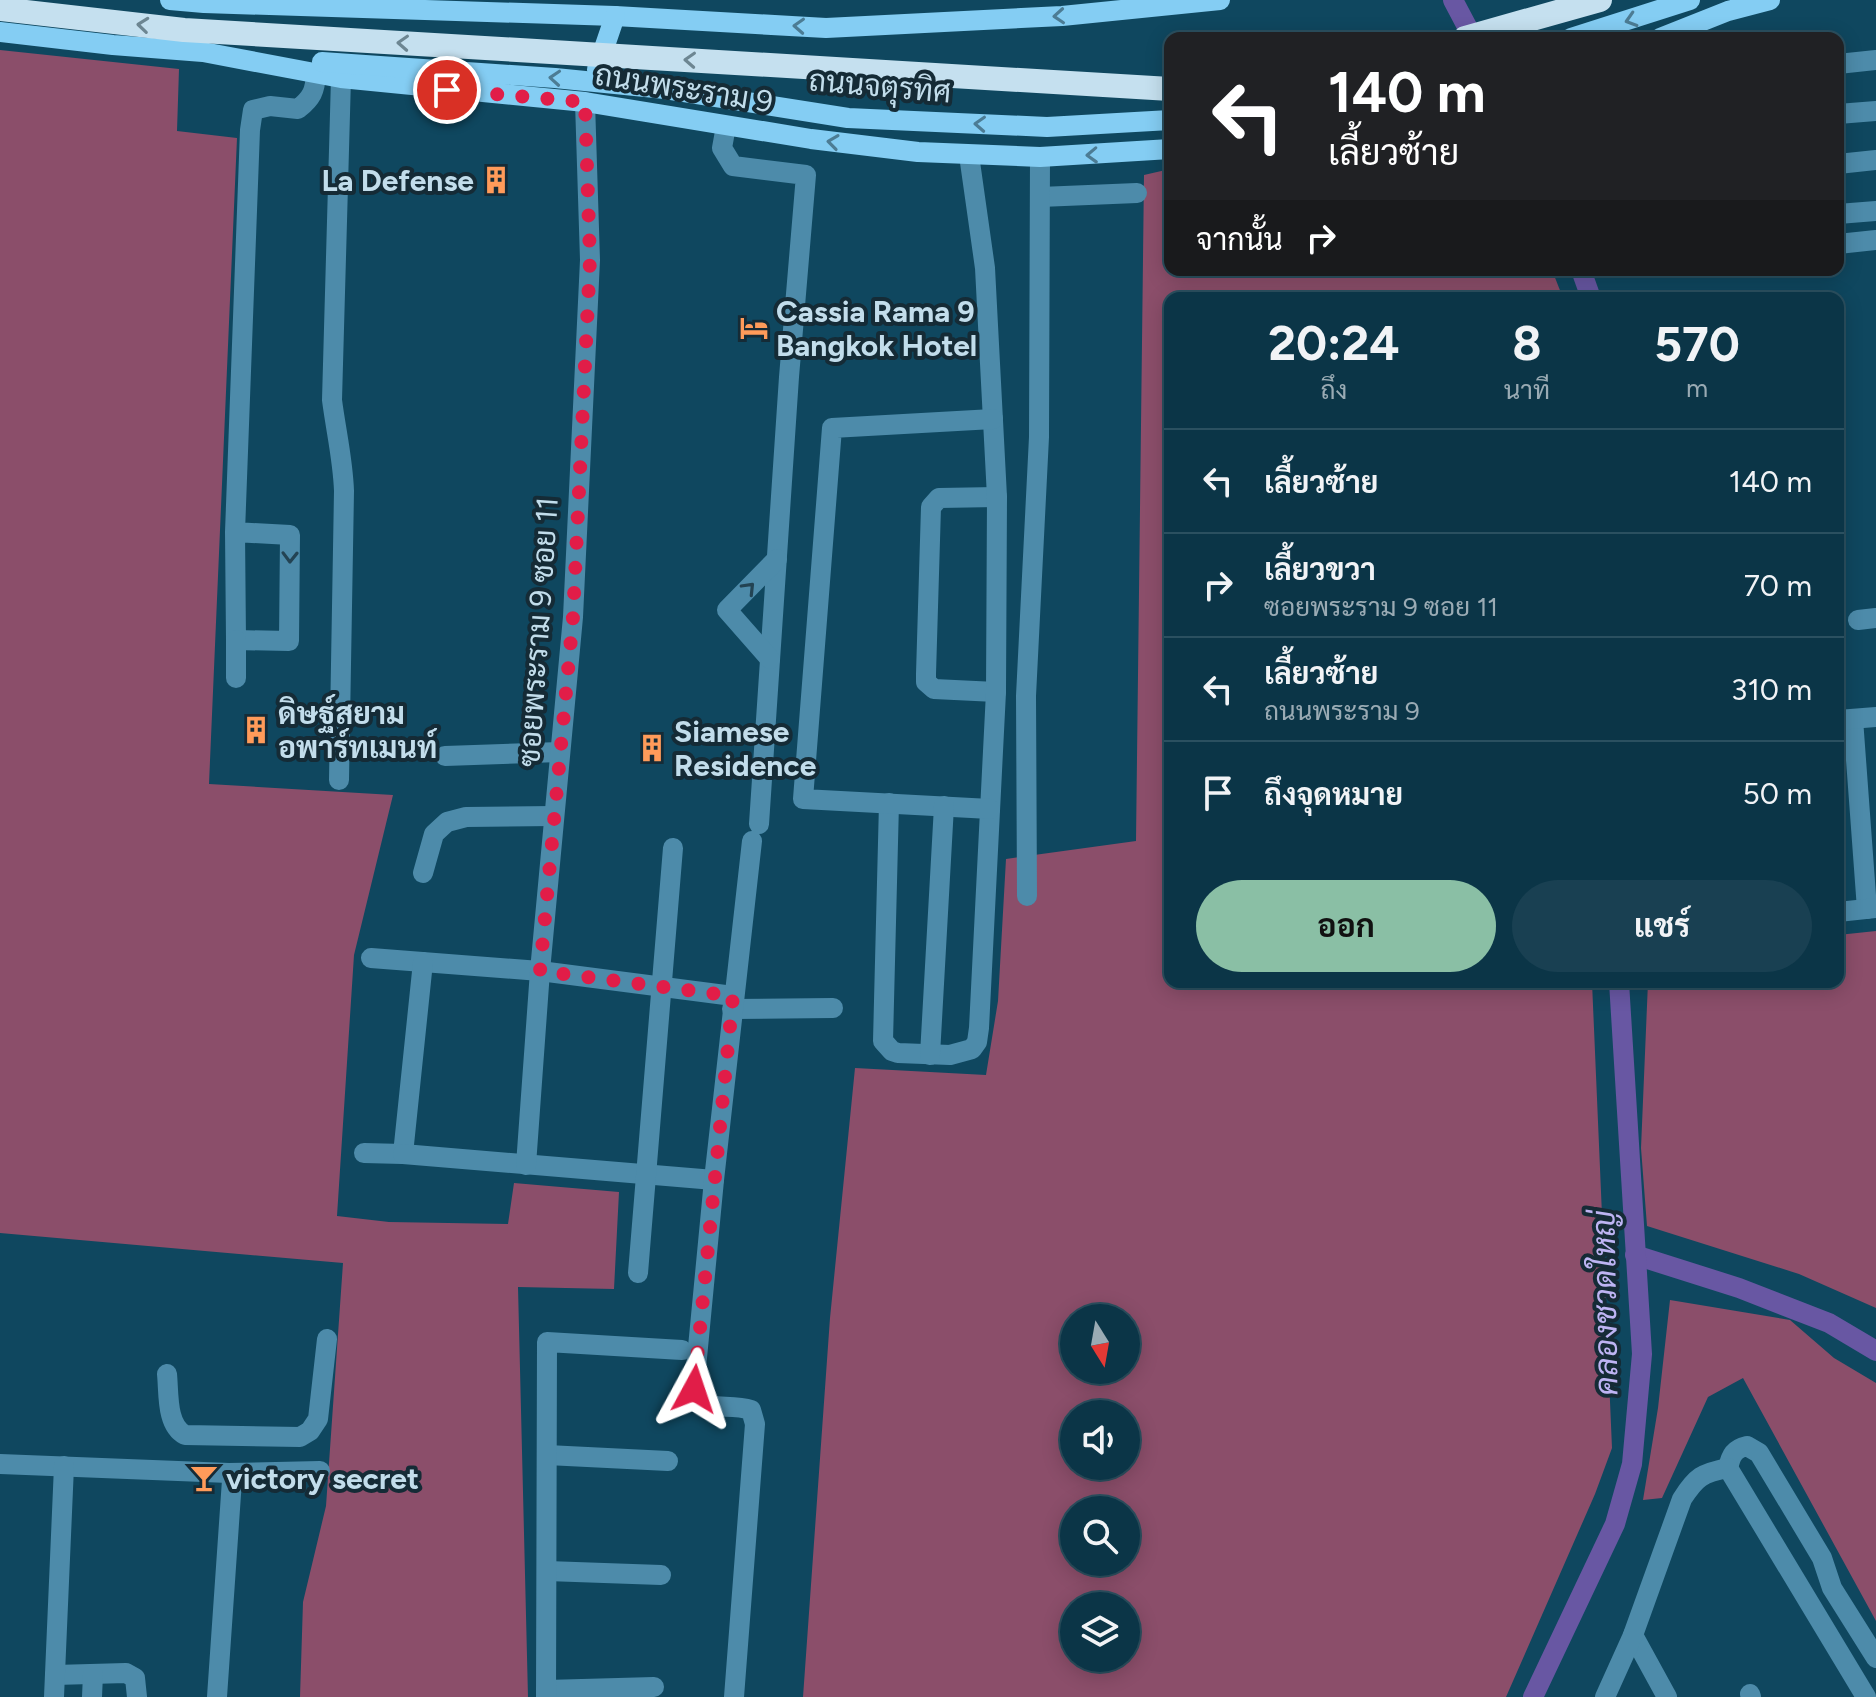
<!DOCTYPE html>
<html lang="th">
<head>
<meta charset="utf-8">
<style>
	body { margin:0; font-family:Figtree,Sarabun,sans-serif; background:#194052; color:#f1f3f6; height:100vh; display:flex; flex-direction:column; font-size:30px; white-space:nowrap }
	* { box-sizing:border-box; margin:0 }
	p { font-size:26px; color:#9aabb4 }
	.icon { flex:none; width:44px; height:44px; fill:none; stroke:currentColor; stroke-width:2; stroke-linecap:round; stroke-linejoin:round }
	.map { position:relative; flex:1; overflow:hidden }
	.drawer { position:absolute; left:1164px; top:292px; width:680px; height:696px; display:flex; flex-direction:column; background:#0b3547; border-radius:16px; box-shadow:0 4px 20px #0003,0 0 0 2px #2b5060 }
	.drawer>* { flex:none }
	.top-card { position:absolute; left:1164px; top:32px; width:680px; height:244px; border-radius:16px; box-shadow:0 4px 20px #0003,0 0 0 2px #2b5060; background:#202124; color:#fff; overflow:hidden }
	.needle { width:52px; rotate:169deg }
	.buttons { position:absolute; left:1060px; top:1304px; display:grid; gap:16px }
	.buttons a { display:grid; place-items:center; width:80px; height:80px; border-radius:50%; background:#0b3547; box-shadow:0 4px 20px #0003,0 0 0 2px #2b5060; font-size:40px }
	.pin { position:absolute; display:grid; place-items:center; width:68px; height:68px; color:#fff; margin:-34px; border:4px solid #fff; border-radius:50%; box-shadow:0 2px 8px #0007 }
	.me { position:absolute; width:88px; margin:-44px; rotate:5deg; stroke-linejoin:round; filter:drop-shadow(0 0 6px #0008) }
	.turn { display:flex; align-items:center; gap:28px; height:168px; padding:0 32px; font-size:36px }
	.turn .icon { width:104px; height:104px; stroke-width:2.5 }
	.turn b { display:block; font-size:56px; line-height:68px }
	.then { display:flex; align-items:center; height:76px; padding:0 32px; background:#0003; gap:16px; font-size:30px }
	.eta { display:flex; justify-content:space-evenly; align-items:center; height:136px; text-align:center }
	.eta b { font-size:48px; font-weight:700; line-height:56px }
	.button { display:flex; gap:16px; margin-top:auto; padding:16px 32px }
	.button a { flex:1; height:92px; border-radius:48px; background:#8abfa5; color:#111; font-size:32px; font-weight:700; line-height:92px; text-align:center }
	.button a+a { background:#194052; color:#f1f3f6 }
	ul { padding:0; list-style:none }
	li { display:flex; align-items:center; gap:24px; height:104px; padding:0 32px; border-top:2px solid #2b5060 }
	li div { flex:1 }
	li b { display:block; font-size:30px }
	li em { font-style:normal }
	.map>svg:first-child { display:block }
	.green { fill:#8b4e6a; fill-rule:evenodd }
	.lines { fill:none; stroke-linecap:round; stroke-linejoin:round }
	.canal { stroke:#6857a3; stroke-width:20 }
	.minor { stroke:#4d8baa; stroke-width:20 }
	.major { stroke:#84cdf3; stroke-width:20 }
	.highway { stroke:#c5e0ef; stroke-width:24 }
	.oneway { stroke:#4c7c94 }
	.oneway2 { stroke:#6d8692 }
	.oneway3 { stroke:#234353 }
	.route { stroke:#e11d48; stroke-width:14; stroke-dasharray:0 25.2 }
	.labels { text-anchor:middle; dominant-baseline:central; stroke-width:8; stroke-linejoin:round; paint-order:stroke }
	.street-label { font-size:30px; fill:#c2ddeb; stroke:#152b36 }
	.poi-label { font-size:30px; font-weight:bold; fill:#c2ddeb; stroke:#152b36; text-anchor:start }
	.water-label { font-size:32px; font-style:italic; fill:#beb4f3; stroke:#152b36 }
</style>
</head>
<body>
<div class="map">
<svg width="1876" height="1697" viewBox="0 0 1876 1697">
	<rect width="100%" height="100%" fill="#0f475f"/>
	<!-- green -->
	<g class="green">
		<path d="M0 50 179 69 177 131 237 138 209 784 393 795 354 955 337 1216 389 1222 508 1224 514 1183 619 1192 614 1289 518 1287 528 1697H300L303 1602 326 1506 343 1263 0 1233Z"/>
		<path d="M1170 169V270H1552L1563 298H1170V982H1592L1612 1448 1595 1494 1506 1697H803L830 1318 855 1068 986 1075 998 1001 1006 859 1136 841 1144 175ZM1074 1318H1126V1370H1074ZM1074 1414H1126V1466H1074ZM1074 1510H1126V1562H1074ZM1074 1606H1126V1658H1074Z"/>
		<path d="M1876 931V1308L1799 1274 1647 1226 1641 1148 1648 982H1838V935Z"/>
		<path d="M1670 1300 1790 1320 1834 1358 1876 1383V1621L1743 1378 1708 1397 1662 1498 1643 1500 1658 1408Z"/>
	</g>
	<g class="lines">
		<!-- canal -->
		<g class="canal">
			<path d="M1453 0 1473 38"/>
			<path d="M1581 270 1591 298"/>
			<path d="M1635 1255 1739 1288 1829 1323 1876 1351"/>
			<path d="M1533 1697 1615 1524 1632 1464 1642 1354 1619 982"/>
		</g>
		<!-- minor -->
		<g class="minor">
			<path d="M1838 64 1876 60"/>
			<path d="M1838 114 1876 111"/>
			<path d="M726 126 722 148 733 166 806 175 789 377 759 824"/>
			<path d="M1838 164 1876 160"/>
			<path d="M1040 197 1137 193"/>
			<path d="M1838 214 1876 211"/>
			<path d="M1838 244 1876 240"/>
			<path d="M235 532 290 535 289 641 236 640 235 532 250 130 253 110 270 106 298 109C312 98 315 91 316 74"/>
			<path d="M1858 620 1876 618"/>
			<path d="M770 659 727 610 777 559"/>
			<path d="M236 678V640"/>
			<path d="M996 692 934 689 926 682V674L931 507 939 498 997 497"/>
			<path d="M1853 719 1867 909"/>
			<path d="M1838 720 1876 717"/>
			<path d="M445 756 560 752"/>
			<path d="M339 780 344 491C343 460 336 431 332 400L341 78"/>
			<path d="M889 803 883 1041 892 1051 898 1053 950 1055 972 1049 977 1042 979 1028 996 692 997 497 985 268 969 155"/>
			<path d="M990 809 803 799 832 428 993 419"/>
			<path d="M423 873 434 834 447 822 466 817 554 816"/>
			<path d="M1027 896 1026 696 1039 437 1040 157"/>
			<path d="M1838 912 1876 908"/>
			<path d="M371 958 540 971 733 996"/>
			<path d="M732 1009 833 1008"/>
			<path d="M930 1055 944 806"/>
			<path d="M364 1153 403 1154 423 962"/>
			<path d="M403 1154 714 1180"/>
			<path d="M526 1165 540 971 573 617 590 260 585 102"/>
			<path d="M638 1273 673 848"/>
			<path d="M167 1374C169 1393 166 1425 185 1435L300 1437 310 1431 318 1419 327 1339"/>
			<path d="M547 1455 668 1461"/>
			<path d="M0 1464 229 1473 232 1480 217 1697"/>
			<path d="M1728 1468C1731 1455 1734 1449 1747 1446L1759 1453 1822 1558 1832 1588 1876 1658"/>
			<path d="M229 1473 320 1471"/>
			<path d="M547 1571 661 1575"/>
			<path d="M1633 1635 1667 1697"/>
			<path d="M55 1675 126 1673 135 1678 137 1697"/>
			<path d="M546 1690 654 1687"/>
			<path d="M1750 1694 1751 1697"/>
			<path d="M54 1697 64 1466"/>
			<path d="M92 1697 93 1674"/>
			<path d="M546 1697 547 1342 682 1350"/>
			<path d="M734 1697 755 1424 751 1410C733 1404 714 1410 696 1402L694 1389 714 1180 752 841"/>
			<path d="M1605 1697 1633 1635 1682 1499C1696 1477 1702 1473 1728 1468L1866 1697"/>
		</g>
		<!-- major -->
		<g class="major">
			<path d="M170 0 204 3 615 16 826 28 1062 16 1220 0"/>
			<path d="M0 32 113 45 203 52 341 78 585 102 811 139 918 152 1040 157 1170 149"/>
			<path d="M1571 38 1690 0"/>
			<path d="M1660 38 1728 11 1770 0"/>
			<path d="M322 62 555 78 665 89 848 118 1047 127 1170 120"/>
			<path d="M597 69 615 16"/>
		</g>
		<!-- highway -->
		<g class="highway">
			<path d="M0 9 184 30 1170 89"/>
			<path d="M1465 38 1600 0"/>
		</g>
	</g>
	<!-- one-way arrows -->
	<defs><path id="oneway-chevron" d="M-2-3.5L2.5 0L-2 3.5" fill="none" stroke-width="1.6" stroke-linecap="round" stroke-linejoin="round" transform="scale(2)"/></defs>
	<g class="oneway">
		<use href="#oneway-chevron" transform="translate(1059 16) rotate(176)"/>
		<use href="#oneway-chevron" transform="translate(1631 20) rotate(163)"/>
		<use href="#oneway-chevron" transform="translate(799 26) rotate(-177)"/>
		<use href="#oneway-chevron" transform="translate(555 78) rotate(-176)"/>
		<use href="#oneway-chevron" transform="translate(980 124) rotate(-177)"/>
		<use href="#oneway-chevron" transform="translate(833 142) rotate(-172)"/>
		<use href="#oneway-chevron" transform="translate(1092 155) rotate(178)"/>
	</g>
	<g class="oneway2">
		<use href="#oneway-chevron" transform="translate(143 25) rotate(-174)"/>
		<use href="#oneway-chevron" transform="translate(403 43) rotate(-177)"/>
		<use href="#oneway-chevron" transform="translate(690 60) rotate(-177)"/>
	</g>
	<g class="oneway3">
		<use href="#oneway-chevron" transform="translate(290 557) rotate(91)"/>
		<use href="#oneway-chevron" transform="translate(749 588) rotate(-46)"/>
	</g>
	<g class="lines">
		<!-- route -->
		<path class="route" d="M447 90 585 102 590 260 573 617 540 971 733 996 694 1389"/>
	</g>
	<!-- icons -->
	<defs>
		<symbol id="building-bare" viewBox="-9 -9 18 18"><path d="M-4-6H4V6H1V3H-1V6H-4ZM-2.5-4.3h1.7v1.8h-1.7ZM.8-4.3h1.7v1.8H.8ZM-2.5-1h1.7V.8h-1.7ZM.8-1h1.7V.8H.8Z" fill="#ff9b5a" stroke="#152b36" stroke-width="2.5" paint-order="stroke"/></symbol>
		<symbol id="hotel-bare" viewBox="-9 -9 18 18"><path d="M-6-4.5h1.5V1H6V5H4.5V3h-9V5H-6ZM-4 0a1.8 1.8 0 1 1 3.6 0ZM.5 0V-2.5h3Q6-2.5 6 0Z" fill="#ff9b5a" stroke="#152b36" stroke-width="2.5" paint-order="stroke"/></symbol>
		<symbol id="bar-bare" viewBox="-9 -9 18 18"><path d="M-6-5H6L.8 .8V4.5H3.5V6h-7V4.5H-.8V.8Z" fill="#ff9b5a" stroke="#152b36" stroke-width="2.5" paint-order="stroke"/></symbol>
	</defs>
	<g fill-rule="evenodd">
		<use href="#building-bare" x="476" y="160" width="40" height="40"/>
		<use href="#hotel-bare" x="734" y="308" width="40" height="40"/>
		<use href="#building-bare" x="236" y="710" width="40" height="40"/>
		<use href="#building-bare" x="632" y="728" width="40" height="40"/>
		<use href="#bar-bare" x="184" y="1458" width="40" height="40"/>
	</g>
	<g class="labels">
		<!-- street labels -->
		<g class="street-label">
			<text transform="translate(880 86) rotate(5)">ถนนจตุรทิศ</text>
			<text transform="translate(684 88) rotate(9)">ถนนพระราม 9</text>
			<text transform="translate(538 632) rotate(-86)">ซอยพระราม 9 ซอย 11</text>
		</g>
		<!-- poi labels -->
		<g class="poi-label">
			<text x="474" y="180" text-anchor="end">La Defense</text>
			<text x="776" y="311">Cassia Rama 9<tspan x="776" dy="34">Bangkok Hotel</tspan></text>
			<text x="278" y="713">ดิษฐ์สยาม<tspan x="278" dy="34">อพาร์ทเมนท์</tspan></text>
			<text x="674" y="731">Siamese<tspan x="674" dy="34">Residence</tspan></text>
			<text x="226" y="1478">victory secret</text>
		</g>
		<!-- water labels -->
		<g class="water-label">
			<text transform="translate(1605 1303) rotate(-91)">คลองชวดใหญ่</text>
		</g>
	</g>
</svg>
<div class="buttons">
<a><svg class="needle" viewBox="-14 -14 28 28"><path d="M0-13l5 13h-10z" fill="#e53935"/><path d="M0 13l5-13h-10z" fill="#9aabb4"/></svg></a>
<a><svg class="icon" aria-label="sound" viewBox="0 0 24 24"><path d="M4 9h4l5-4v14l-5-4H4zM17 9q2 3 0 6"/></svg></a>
<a><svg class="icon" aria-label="search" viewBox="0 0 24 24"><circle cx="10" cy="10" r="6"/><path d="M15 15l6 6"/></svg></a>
<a><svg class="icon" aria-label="layers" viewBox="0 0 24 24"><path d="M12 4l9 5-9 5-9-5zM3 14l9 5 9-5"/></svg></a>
</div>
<div class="pin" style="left:447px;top:90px;background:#d93025"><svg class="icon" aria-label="arrive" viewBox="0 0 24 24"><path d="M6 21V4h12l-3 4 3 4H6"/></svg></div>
<svg class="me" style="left:694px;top:1389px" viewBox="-20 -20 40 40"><path d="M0-17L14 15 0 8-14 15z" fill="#e11d48" stroke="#fff" stroke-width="4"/></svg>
<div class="top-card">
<div class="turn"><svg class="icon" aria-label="left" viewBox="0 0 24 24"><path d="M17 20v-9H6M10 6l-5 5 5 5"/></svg><div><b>140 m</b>เลี้ยวซ้าย</div></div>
<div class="then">จากนั้น<svg class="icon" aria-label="right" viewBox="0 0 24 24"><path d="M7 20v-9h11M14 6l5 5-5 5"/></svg></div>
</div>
<section class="drawer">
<div class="eta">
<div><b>20:24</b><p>ถึง</p></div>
<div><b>8</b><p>นาที</p></div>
<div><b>570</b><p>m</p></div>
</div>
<ul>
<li><svg class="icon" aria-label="left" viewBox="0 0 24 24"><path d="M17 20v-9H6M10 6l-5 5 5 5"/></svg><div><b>เลี้ยวซ้าย</b></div><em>140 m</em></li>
<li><svg class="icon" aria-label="right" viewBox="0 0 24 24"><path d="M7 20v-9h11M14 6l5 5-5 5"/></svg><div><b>เลี้ยวขวา</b><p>ซอยพระราม 9 ซอย 11</p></div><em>70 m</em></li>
<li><svg class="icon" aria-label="left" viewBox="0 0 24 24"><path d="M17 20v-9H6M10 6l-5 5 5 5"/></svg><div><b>เลี้ยวซ้าย</b><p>ถนนพระราม 9</p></div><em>310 m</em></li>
<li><svg class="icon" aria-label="arrive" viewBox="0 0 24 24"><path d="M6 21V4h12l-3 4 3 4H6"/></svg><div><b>ถึงจุดหมาย</b></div><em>50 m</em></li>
</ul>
<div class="button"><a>ออก</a><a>แชร์</a></div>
</section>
</div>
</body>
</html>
